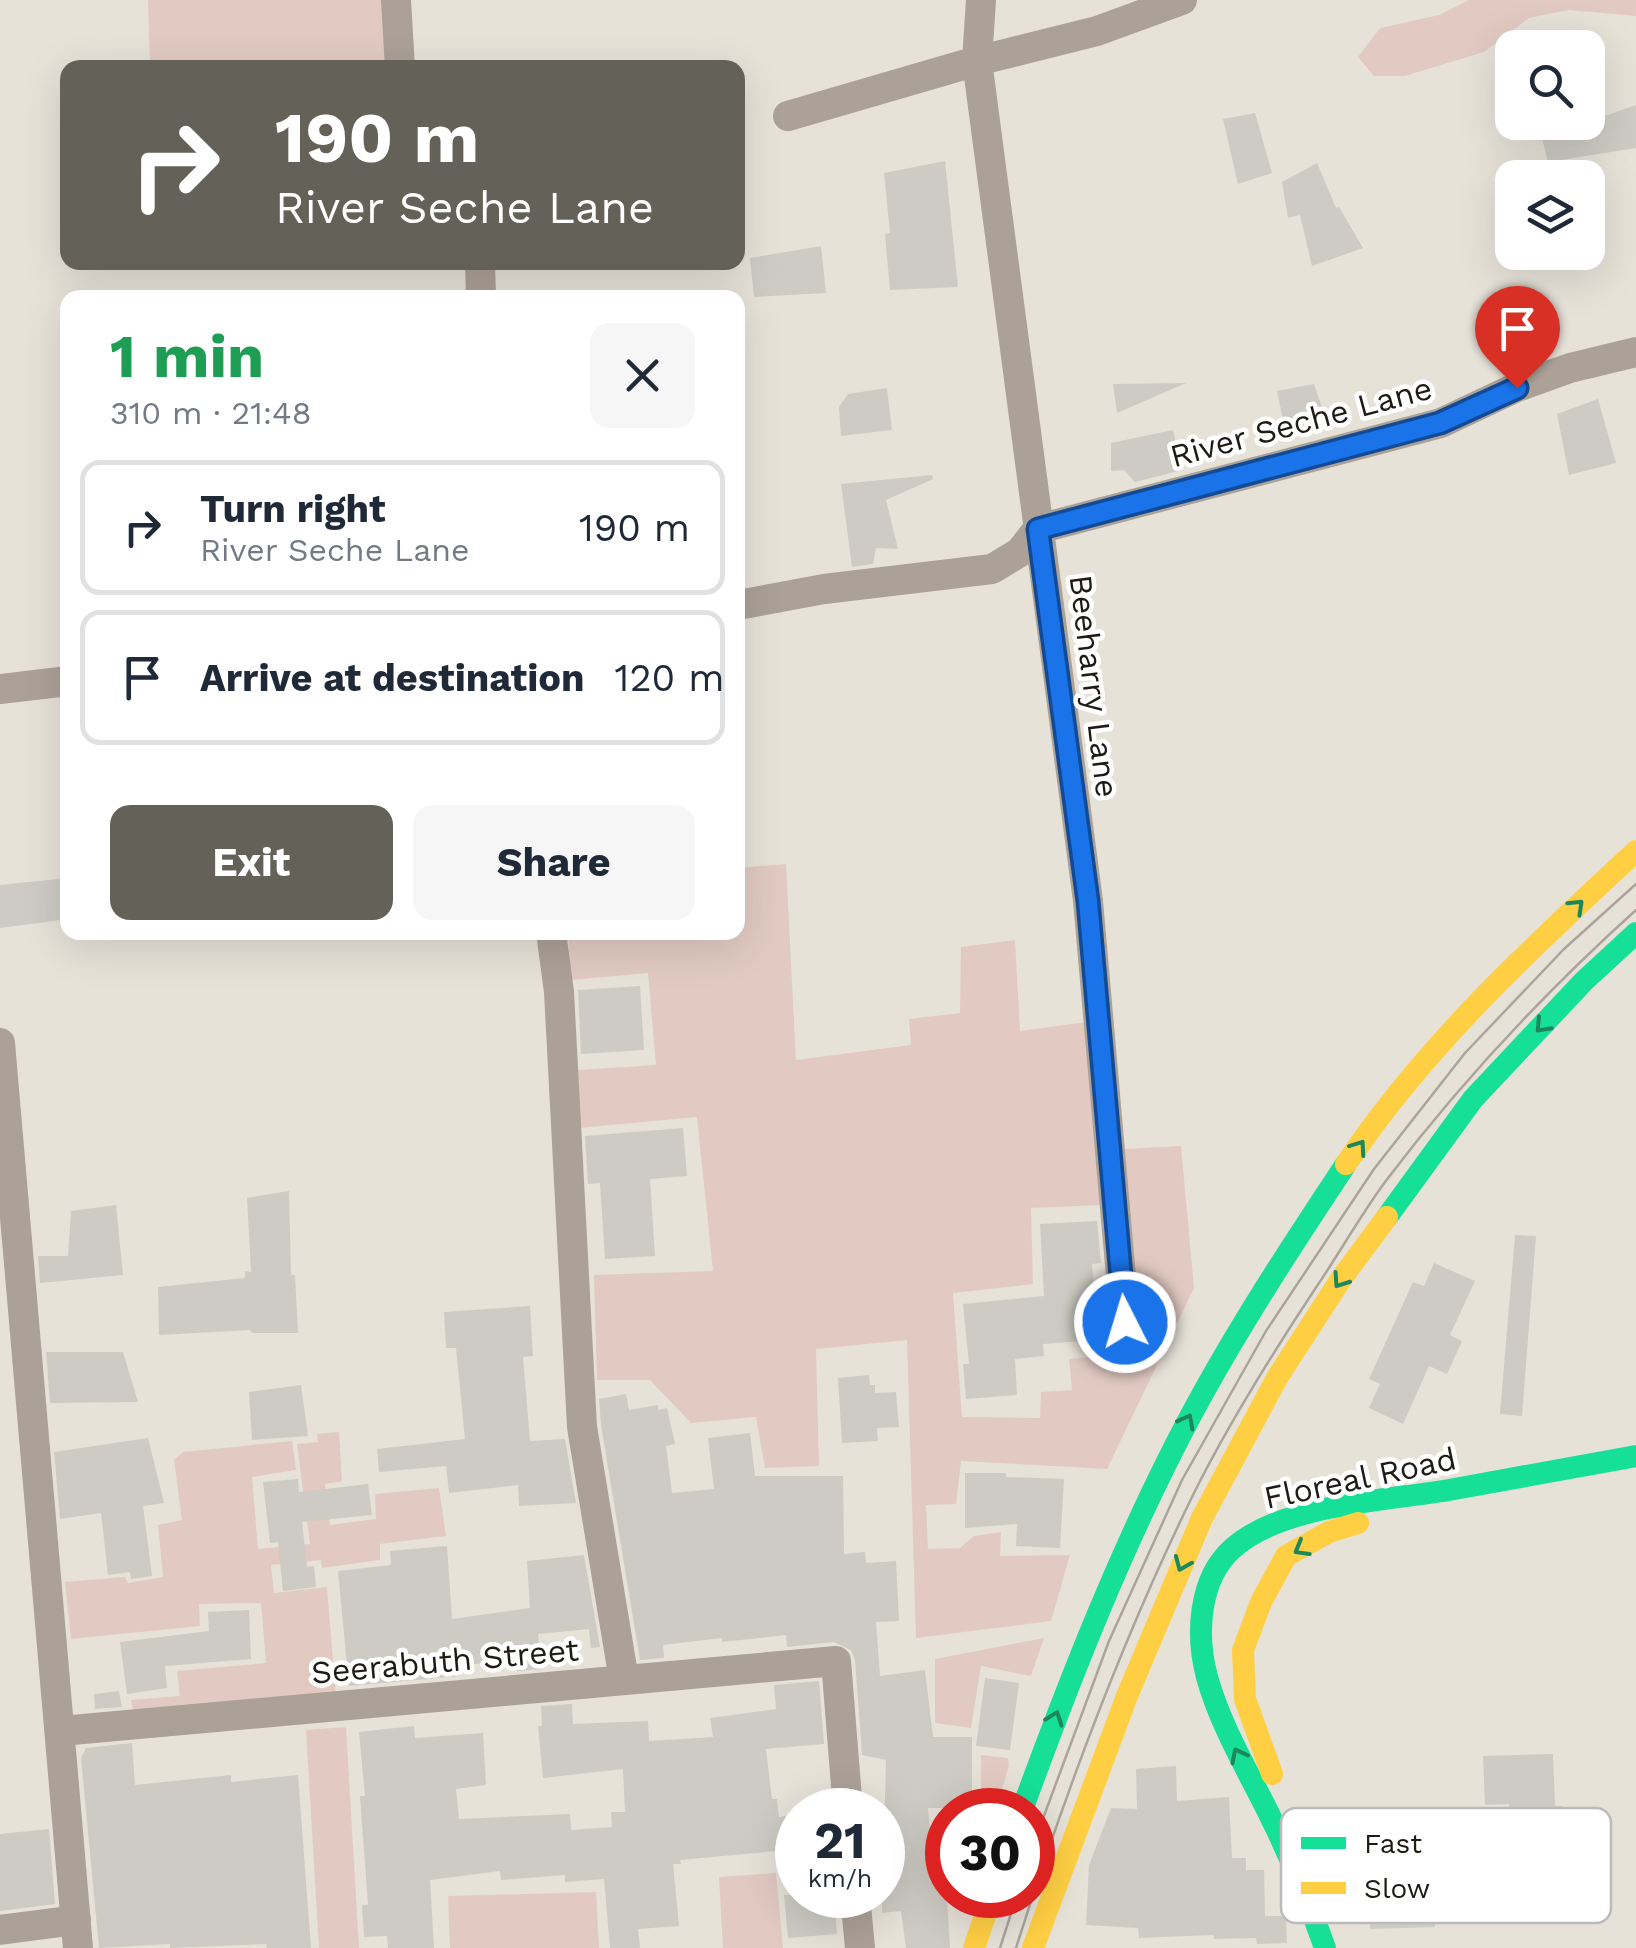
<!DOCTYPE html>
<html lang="en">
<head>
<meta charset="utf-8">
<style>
	body { margin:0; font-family:"Work Sans",sans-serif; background:#f6f6f7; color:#1f2937; height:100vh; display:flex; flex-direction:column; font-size:38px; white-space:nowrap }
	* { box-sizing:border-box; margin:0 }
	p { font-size:32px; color:#747a83 }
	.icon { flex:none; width:55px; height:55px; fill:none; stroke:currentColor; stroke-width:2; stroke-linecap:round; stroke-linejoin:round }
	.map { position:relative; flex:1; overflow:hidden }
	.sheet { position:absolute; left:60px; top:290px; width:685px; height:650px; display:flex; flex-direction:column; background:#fff; border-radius:20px; box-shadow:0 10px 40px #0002 }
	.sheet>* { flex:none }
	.hud { position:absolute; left:60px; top:60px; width:685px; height:210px; border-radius:20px; box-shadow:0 10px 40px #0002; background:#646159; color:#fff; overflow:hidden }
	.fabs { position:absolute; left:1495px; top:30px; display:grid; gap:20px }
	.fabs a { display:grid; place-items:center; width:110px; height:110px; border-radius:20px; background:#fff; box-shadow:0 10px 40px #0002; font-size:50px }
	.speed { position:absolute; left:775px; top:1788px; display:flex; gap:20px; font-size:50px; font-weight:700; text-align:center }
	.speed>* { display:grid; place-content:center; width:130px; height:130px; border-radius:50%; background:#fff; box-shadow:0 10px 40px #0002; line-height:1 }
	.speed small { font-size:25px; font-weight:400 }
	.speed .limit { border:15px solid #d22; background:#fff; color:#111 }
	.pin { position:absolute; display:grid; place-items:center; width:85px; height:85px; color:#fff; margin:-102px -42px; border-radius:50% 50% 50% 0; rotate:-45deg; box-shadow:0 0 10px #0007 }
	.pin .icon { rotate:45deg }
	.me { position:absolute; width:110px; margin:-55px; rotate:355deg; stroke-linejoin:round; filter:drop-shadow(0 0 8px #0008) }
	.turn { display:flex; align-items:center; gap:35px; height:210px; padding:0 50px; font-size:45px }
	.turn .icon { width:130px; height:130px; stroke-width:2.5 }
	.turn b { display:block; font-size:70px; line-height:85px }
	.round { display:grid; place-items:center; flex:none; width:105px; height:105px; border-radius:20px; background:#f6f6f7 }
	.headline { display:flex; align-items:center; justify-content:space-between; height:170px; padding:0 50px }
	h1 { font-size:60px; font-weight:700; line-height:75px; color:#1e9e55 }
	.button { display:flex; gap:20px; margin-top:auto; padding:20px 50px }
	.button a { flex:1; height:115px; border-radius:20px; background:#646159; color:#fff; font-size:40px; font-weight:700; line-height:115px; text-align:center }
	.button a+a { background:#f6f6f7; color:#1f2937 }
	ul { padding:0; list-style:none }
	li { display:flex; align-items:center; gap:30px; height:135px; margin:0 20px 15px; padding:0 30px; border:5px solid #e0e1e3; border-radius:20px }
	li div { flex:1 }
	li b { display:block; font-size:38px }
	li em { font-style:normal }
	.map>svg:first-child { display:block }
	.green { fill:#e2cac2 }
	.building { fill:#cdcbc3 }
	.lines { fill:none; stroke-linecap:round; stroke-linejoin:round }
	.street { stroke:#aca197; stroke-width:30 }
	.fast { stroke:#16e098; stroke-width:22 }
	.slow { stroke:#ffcf43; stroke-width:22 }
	.tram { stroke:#aba49c; stroke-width:2.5 }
	.oneway { stroke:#1a875d }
	.route-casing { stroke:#114b97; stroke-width:25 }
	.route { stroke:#1a73e8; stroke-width:18 }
	.labels { text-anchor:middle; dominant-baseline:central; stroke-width:9; stroke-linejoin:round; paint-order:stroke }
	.street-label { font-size:32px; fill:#1e1b15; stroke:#fff }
	.key { fill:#fff; stroke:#bcbbb9; stroke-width:2.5 }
	.key-label { font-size:28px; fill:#1e1b15 }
</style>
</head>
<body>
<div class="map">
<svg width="1636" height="1948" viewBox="0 0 1636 1948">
	<rect width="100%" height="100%" fill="#e7e2d8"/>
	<!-- green -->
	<g class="green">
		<path d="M148 0H382L387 67H150Z"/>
		<path d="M1469 0H1636V16L1568 10 1529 18 1484 52 1405 76H1374L1358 57 1380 28 1439 15Z"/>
		<path d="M738 850 739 868 786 864 796 1060 911 1045 909 1019 960 1013 961 947 1015 940 1020 1031 1087 1022 1103 1205 1031 1208 1033 1284 953 1293 962 1417 1040 1418 1041 1392 1072 1390 1069 1359 1111 1355 1136 1325 1125 1149 1181 1146 1194 1288 1107 1469 961 1461 956 1504 926 1505 928 1549 960 1548 974 1536 1001 1532 1000 1556 1070 1555 1051 1621 916 1638 907 1340 816 1349 819 1466 765 1468 756 1417 691 1423 650 1380H597L594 1275 713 1271 697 1117 579 1128 578 1070 656 1065 648 973 571 980 568 933 738 932Z"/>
		<path d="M339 1432 342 1481 325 1484 330 1525 376 1519 375 1494 439 1488 446 1536 380 1544V1560L322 1568 321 1560 271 1565 274 1593 327 1587 336 1697 134 1717 131 1700 180 1696 177 1671 266 1663 261 1603 199 1604 200 1626 71 1639 65 1582 125 1577 128 1583 163 1577 158 1525 182 1520 174 1460 183 1452 292 1441 296 1470 252 1477 258 1549 310 1544 297 1444 318 1442 317 1434Z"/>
		<path d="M1044 1638 1031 1676 981 1666 971 1728 935 1723V1659Z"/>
		<path d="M346 1727 359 1948H319L306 1730Z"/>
		<path d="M981 1755 1008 1758 1009 1765 996 1810H981Z"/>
		<path d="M776 1873 783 1948H723L719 1877Z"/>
		<path d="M596 1892 599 1948H450L448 1896Z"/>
	</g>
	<!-- building -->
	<g class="building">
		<path d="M1636 105V148L1548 162 1538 122H1588Z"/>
		<path d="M1255 113 1272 173 1238 184 1223 119Z"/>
		<path d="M945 161 958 287 890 290 885 234 890 233 884 173Z"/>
		<path d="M1317 163 1336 208 1339 207 1363 248 1312 266 1300 215 1288 218 1282 182Z"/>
		<path d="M821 246 826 293 754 297 750 258Z"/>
		<path d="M1186 383 1117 413 1113 384Z"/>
		<path d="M1314 384 1328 425 1287 439 1277 391Z"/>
		<path d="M887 388 892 430 841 436 839 407 848 394Z"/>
		<path d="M1598 399 1616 463 1569 475 1557 414Z"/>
		<path d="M1173 430 1182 470 1135 482 1124 470 1111 471V443Z"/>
		<path d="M932 475 933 479 886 500 898 549 876 548 873 564 852 567 841 484Z"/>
		<path d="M68 878V919L0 928V885Z"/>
		<path d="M640 986 644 1050 581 1054 578 990Z"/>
		<path d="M683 1128 687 1176 650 1179 655 1256 605 1259 600 1183 588 1184 585 1136Z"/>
		<path d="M289 1191 291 1275H295L298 1333H252L250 1330 159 1335 158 1287 245 1278V1271L251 1272 247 1198Z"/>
		<path d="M116 1205 123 1275 40 1283 38 1256H68L71 1211Z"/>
		<path d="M1097 1221 1101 1263 1092 1264 1098 1340 1043 1344 1044 1356 1015 1359 1017 1395 966 1399 963 1364H969L963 1304 1044 1296 1040 1224Z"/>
		<path d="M1515 1235 1536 1236 1522 1416 1500 1414Z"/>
		<path d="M1434 1263 1475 1281 1450 1335 1462 1341 1447 1374 1429 1366 1403 1424 1369 1408 1380 1384 1369 1379 1413 1282 1424 1286Z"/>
		<path d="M530 1306 533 1356 523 1357 530 1441 565 1439 576 1503 519 1506 518 1485 449 1493 446 1466 379 1472 377 1449 465 1439 456 1348H446L444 1312Z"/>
		<path d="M46 1352H123L138 1402 50 1403Z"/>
		<path d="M869 1375 870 1385H875V1393L896 1392 899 1427 877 1428 878 1441 842 1443 838 1378Z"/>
		<path d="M301 1385 308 1436 252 1440 249 1392Z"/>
		<path d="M626 1394 629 1410 658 1405V1410L667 1408 675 1444 666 1446 672 1493 714 1489 708 1438 750 1433 755 1476H843L844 1554 865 1552 866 1563 896 1561 899 1621 876 1622 880 1676 925 1670 933 1737H972V1808H928L933 1864 945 1863 950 1948H906L901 1911 882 1913 886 1760 862 1755 855 1660 851 1650 834 1642 787 1647 786 1635 722 1642V1638L663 1645 664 1658 640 1660 601 1425 599 1399Z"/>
		<path d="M148 1438 164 1503 143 1506 152 1576 131 1579 130 1572 108 1575 101 1513 60 1519 54 1452Z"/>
		<path d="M965 1473H1006V1477L1064 1479 1060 1548 1016 1546 1017 1524 965 1528Z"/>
		<path d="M298 1479 299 1492 368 1484 372 1515 302 1522 307 1567 314 1566 316 1587 283 1591 278 1542 270 1543 263 1482Z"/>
		<path d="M447 1546 452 1619 530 1608 527 1561 584 1555 600 1647 591 1648 589 1629 538 1634 542 1669 517 1671 515 1659 459 1666 460 1676 349 1686 338 1571 391 1565 390 1551Z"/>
		<path d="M249 1610 251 1659 165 1666 167 1688 127 1694 120 1642 209 1631 208 1612Z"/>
		<path d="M985 1678 1019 1683 1010 1750 976 1746Z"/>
		<path d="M819 1681 824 1744 766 1749 772 1799H777L779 1817 798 1814V1849L680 1860 681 1864H673L679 1926 638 1929 640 1948H610L604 1879 565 1882V1875L501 1880 500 1871 430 1880 434 1948H388L387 1936 364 1937 362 1905H368L360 1796H365L359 1732 414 1726 415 1738 483 1733 486 1785 456 1789 459 1819 570 1814 571 1830 612 1827 611 1812H625L623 1769 543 1778 538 1726H542L541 1706 572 1704 573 1724 648 1721 649 1741 713 1737 710 1718 776 1709 774 1685Z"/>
		<path d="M119 1691 122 1707 95 1709 94 1694Z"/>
		<path d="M132 1743 135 1785 231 1775V1782L298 1775 311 1948H267L266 1944 170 1948V1944L99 1948 81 1758 86 1748Z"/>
		<path d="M1553 1754 1555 1806H1562L1563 1834 1510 1836 1509 1804 1485 1805 1483 1756Z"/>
		<path d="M1176 1766 1177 1801 1229 1797 1232 1858H1246V1870H1264L1265 1916H1286L1287 1943 1257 1944 1256 1938 1214 1939V1935L1139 1938 1138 1928 1086 1925 1089 1865 1111 1808 1137 1809 1136 1769Z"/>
		<path d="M49 1829 55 1904 0 1911V1834Z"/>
		<path d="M1433 1856 1435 1927 1370 1929 1369 1858Z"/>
		<path d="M784 1895H834L837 1934 788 1938Z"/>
	</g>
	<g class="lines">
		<!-- street -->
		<g class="street">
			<path d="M396 0 400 68"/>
			<path d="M981 0 977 61 1088 901 1125 1322"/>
			<path d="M788 116 977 61 1097 31 1182 0"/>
			<path d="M480 262 481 298"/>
			<path d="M738 605 824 589 992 569 1020 552 1038 529 1441 423 1517 387 1570 368 1636 352"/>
			<path d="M0 689 68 681"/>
			<path d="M551 932 559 992 582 1427 624 1680"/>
			<path d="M0 1043 78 1948"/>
			<path d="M61 1731 836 1661 848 1810"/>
			<path d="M855 1895 860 1948"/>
			<path d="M0 1930 76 1920"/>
		</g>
		<!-- fast -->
		<g class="fast">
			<path d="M1387 1217 1473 1099 1584 981 1636 933"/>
			<path d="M1022 1810C1071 1676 1123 1543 1190 1417 1237 1329 1291 1247 1346 1164"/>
			<path d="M1325 1948C1310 1905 1293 1863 1273 1822 1250 1774 1221 1728 1207 1677 1196 1636 1198 1580 1232 1549 1281 1504 1386 1501 1449 1490 1512 1479 1574 1467 1636 1456"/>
		</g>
		<!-- slow -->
		<g class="slow">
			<path d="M1346 1164C1425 1046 1532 947 1636 851"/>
			<path d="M1272 1774 1245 1699 1243 1650 1261 1602 1286 1556 1329 1532 1358 1523"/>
			<path d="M974 1948 992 1895"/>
			<path d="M1033 1948 1127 1696 1202 1518 1277 1378 1341 1279 1387 1217"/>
		</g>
		<!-- tram -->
		<g class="tram">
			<path d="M1032 1848 1109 1641 1182 1480 1266 1331 1374 1169 1465 1053 1564 949 1636 884"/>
			<path d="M1000 1948 1017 1895"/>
			<path d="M1016 1948C1065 1793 1123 1637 1195 1491 1232 1417 1277 1346 1323 1277 1344 1245 1363 1212 1385 1182 1460 1083 1544 993 1636 910"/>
		</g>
	</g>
	<!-- one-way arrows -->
	<defs><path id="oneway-chevron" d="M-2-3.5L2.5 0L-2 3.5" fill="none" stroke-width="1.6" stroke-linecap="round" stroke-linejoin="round" transform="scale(2.5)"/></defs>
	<g class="oneway">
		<use href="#oneway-chevron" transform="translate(1577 906) rotate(-44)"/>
		<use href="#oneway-chevron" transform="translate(1542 1026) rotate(133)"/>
		<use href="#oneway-chevron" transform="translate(1359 1147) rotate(-55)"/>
		<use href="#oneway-chevron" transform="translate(1340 1281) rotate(124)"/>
		<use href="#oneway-chevron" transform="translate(1187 1421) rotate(-62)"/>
		<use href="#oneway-chevron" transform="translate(1301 1549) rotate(150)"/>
		<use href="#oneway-chevron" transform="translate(1182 1564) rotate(113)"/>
		<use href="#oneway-chevron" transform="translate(1055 1718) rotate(-70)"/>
		<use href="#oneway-chevron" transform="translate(1238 1755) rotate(-117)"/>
	</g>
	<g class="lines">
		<defs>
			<path id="route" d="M1125 1322 1088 901 1038 529 1440 423 1517 388"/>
		</defs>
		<!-- route casing -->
		<use href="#route" class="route-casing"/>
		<!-- route -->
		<use href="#route" class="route"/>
	</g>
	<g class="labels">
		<!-- street labels -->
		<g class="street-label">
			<text transform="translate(1301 422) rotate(-15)">River Seche Lane</text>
			<text transform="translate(1094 686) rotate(83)">Beeharry Lane</text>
			<text transform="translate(1360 1478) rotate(-12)">Floreal Road</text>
			<text transform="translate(445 1661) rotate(-5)">Seerabuth Street</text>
		</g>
	</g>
	<!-- legend -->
	<rect x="1281" y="1808" width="330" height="115" rx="15" class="key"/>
	<rect x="1301" y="1837" width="45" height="12" fill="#16e098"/>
	<rect x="1301" y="1882" width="45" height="12" fill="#ffcf43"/>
	<g class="key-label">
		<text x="1364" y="1853">Fast</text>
		<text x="1364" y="1898">Slow</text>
	</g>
</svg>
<div class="fabs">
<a><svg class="icon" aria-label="search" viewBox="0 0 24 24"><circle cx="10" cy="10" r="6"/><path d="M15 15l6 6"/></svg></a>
<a><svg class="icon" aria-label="layers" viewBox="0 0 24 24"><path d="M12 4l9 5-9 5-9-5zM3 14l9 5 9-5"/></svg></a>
</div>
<div class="speed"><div>21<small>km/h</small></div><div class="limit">30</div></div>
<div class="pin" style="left:1517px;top:388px;background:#d93025"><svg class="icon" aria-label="arrive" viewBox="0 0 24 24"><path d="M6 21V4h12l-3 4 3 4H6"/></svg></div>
<svg class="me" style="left:1125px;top:1322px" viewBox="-20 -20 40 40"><circle r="17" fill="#1a73e8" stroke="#fff" stroke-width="3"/><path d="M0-11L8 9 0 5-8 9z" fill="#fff"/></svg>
<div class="hud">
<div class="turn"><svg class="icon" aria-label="right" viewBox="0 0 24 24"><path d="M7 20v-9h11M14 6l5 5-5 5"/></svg><div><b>190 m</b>River Seche Lane</div></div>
</div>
<section class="sheet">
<div class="headline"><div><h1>1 min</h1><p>310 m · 21:48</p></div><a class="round"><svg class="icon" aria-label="close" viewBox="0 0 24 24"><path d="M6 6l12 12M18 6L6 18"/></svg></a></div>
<ul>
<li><svg class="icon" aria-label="right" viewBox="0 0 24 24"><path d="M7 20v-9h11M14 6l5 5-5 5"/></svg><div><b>Turn right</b><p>River Seche Lane</p></div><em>190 m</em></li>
<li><svg class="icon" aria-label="arrive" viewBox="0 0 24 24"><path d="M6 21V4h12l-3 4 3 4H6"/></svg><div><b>Arrive at destination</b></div><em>120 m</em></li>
</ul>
<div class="button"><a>Exit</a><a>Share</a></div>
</section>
</div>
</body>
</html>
